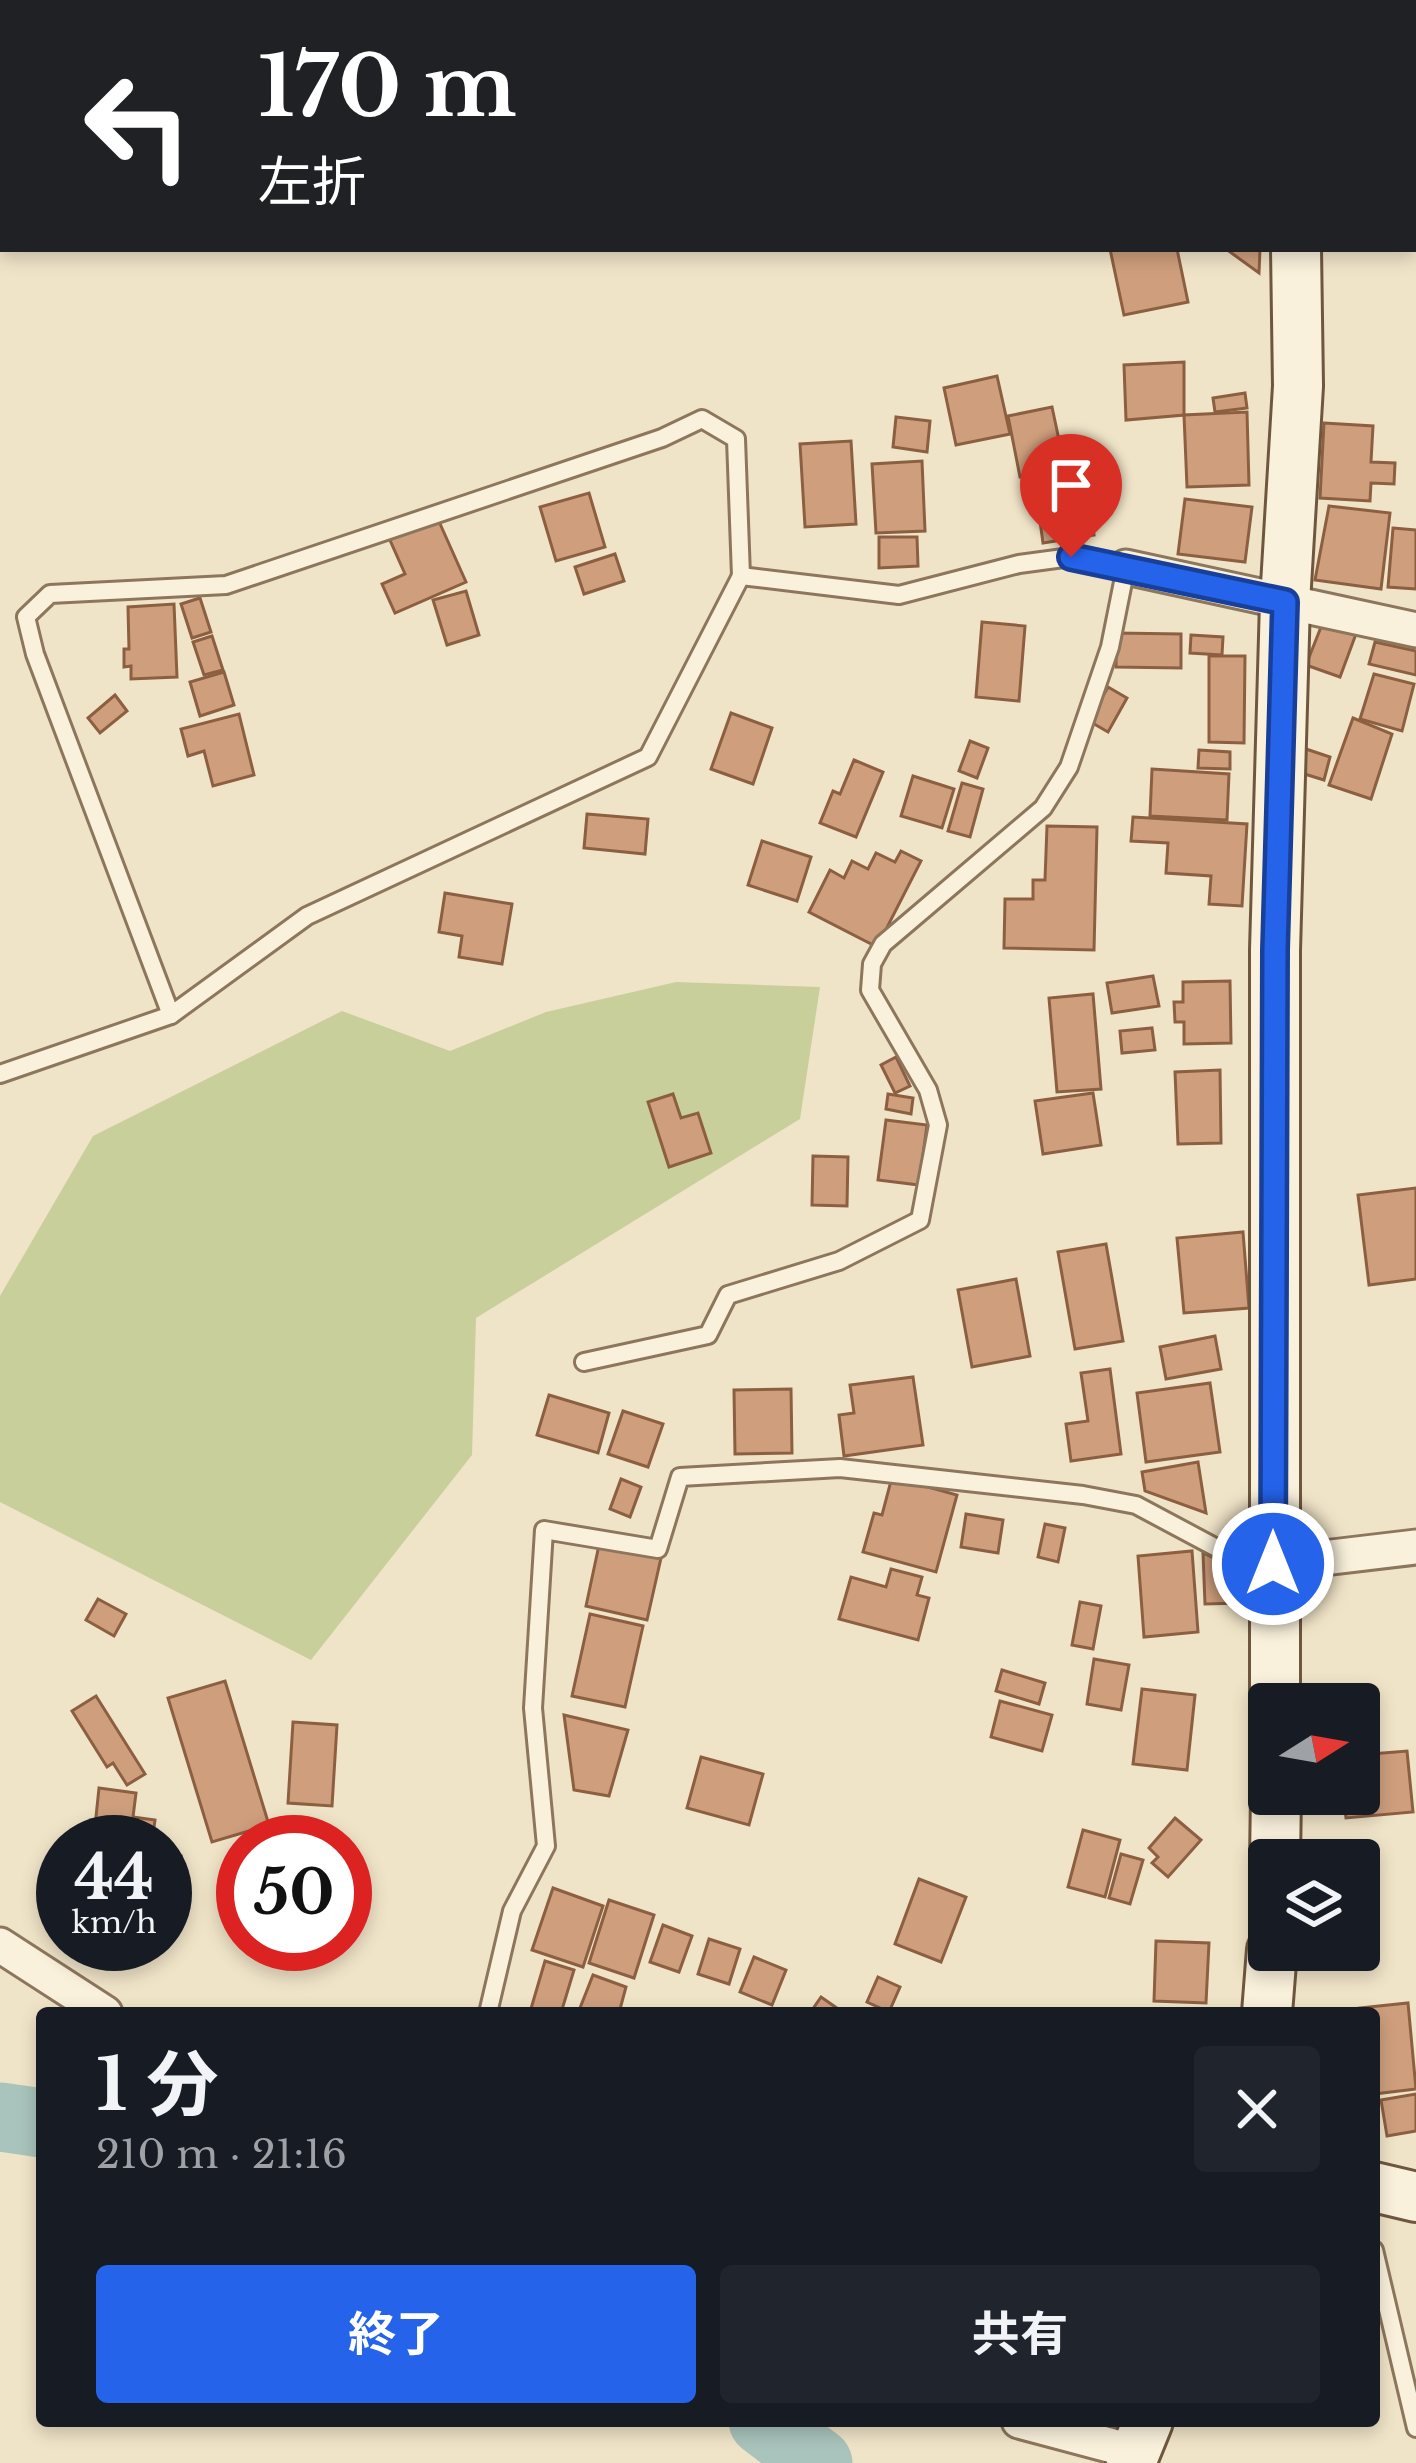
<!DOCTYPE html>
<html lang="ja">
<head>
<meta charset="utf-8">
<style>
	body { margin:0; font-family:"Libre Baskerville","Noto Sans JP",serif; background:#20242c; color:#f1f3f6; height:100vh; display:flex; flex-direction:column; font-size:45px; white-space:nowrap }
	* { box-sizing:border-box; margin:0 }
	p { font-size:39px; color:#9ea1a6 }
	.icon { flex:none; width:66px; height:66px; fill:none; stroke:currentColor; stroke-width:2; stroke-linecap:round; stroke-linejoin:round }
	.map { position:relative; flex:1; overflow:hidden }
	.sheet { position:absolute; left:36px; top:2007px; width:1344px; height:420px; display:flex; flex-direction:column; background:#171b24; border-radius:12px; box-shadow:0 6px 18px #0003 }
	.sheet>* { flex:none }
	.hud { position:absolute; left:0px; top:0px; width:1416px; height:252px; box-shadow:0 6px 18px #0003; background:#202124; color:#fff; overflow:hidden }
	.needle { width:78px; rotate:79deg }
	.tools { position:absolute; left:1248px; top:1683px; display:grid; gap:24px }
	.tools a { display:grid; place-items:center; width:132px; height:132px; border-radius:12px; background:#171b24; box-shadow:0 6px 18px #0003; font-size:60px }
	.speed { position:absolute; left:36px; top:1815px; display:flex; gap:24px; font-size:60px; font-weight:700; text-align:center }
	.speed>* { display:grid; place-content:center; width:156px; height:156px; border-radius:50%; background:#171b24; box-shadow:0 6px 18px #0003; line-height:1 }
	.speed small { font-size:30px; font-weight:400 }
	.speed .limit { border:18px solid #d22; background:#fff; color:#111 }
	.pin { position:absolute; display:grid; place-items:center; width:102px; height:102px; color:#fff; margin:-123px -51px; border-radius:50% 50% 50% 0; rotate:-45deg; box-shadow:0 0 12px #0007 }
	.pin .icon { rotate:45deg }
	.me { position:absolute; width:132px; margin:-66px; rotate:0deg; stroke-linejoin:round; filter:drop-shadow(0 0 9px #0008) }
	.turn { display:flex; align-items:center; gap:42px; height:252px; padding:0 60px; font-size:54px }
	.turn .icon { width:156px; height:156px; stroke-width:2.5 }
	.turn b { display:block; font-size:84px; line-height:102px }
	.round { display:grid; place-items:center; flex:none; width:126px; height:126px; border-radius:12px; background:#20242c }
	.summary { display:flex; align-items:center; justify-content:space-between; height:204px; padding:0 60px }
	h1 { font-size:72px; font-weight:700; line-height:90px }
	.button { display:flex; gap:24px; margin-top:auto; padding:24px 60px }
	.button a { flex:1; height:138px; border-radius:12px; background:#2563eb; color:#fff; font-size:48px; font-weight:700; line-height:138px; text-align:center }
	.button a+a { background:#20242c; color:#f1f3f6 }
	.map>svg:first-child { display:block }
	.green { fill:#c9cf9b }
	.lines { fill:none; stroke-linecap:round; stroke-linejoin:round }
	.river { stroke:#a9c4bc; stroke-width:69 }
	.building { fill:#cf9f7d; stroke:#8d5f41; stroke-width:3 }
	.lane-casing { stroke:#8d765c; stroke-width:22 }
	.street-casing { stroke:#8d765c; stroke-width:39 }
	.secondary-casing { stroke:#6f573f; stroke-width:54 }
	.lane { stroke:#faf1dc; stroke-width:16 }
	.street { stroke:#faf1dc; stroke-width:33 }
	.secondary { stroke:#faf1dc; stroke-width:48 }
	.route-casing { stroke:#184099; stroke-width:30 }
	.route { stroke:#2563eb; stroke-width:21 }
</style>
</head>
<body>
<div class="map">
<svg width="1416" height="2463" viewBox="0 0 1416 2463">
	<rect width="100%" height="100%" fill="#f0e4c8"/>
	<!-- green -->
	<path class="green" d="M676 982 820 987 800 1119 476 1318 472 1455 311 1660 0 1502V1296L93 1136 342 1011 450 1051 546 1012Z"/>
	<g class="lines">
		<!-- river -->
		<g class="river">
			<path d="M0 2117 42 2123"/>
			<path d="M763 2421 818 2463"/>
		</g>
	</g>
	<!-- building -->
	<g class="building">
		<path d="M878 0H924L925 3H872Z"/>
		<path d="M982 0H1037L1039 3H983Z"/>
		<path d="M1412 0H1416V88L1413 86Z"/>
		<path d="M1413 179 1416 180V243L1413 241Z"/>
		<path d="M1110 249H1177L1188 302 1124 315Z"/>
		<path d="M1226 249H1260L1259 273Z"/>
		<path d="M1184 362V415L1126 420 1124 365Z"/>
		<path d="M997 376 1010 434 956 445 944 388Z"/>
		<path d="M1245 393 1247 408 1215 412 1213 398Z"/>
		<path d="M1052 407 1065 468 1020 477 1008 416Z"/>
		<path d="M1247 412 1249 485 1187 487 1184 415Z"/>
		<path d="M896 417 930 421 927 452 893 447Z"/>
		<path d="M1324 423 1373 426 1371 462 1395 463 1394 484 1371 483 1370 501 1320 498Z"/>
		<path d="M851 441 856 524 805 527 800 444Z"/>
		<path d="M922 461 925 531 876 533 872 464Z"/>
		<path d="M1086 477 1094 535 1043 543 1035 484Z"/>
		<path d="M589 493 605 547 556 561 540 507Z"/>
		<path d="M1185 499 1252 507 1245 562 1178 554Z"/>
		<path d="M1329 506 1390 513 1381 589 1315 580Z"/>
		<path d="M437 517 466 582 395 613 382 584 405 574 389 538Z"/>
		<path d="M1393 528 1416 530V589L1388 587Z"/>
		<path d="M879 537H917L918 566 879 568Z"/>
		<path d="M615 554 624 581 584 594 575 567Z"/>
		<path d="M466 591 479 635 447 645 433 600Z"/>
		<path d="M200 598 211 632 192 638 181 604Z"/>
		<path d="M174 604 177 677 131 679V666L124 667V649H129L128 607Z"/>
		<path d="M982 622 1025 626 1019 701 976 697Z"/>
		<path d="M1323 622 1356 634 1340 677 1306 665Z"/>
		<path d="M1116 633 1181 634V668L1116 667Z"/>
		<path d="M1191 635 1223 637 1222 655 1190 653Z"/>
		<path d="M212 636 223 670 204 675 193 642Z"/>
		<path d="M1375 642 1416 651V675L1369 664Z"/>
		<path d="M1209 656H1245L1244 743 1209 742Z"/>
		<path d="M224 672 234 705 200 716 190 682Z"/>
		<path d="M1374 674 1414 684 1402 731 1360 719Z"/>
		<path d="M1108 687 1127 698 1108 732 1089 721Z"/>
		<path d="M115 695 127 711 100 733 88 718Z"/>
		<path d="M731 713 772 728 753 784 711 769Z"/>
		<path d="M239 714 254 775 213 786 204 751 188 756 181 729Z"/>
		<path d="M1353 718 1392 734 1371 799 1329 785Z"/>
		<path d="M970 741 988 748 977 778 959 771Z"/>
		<path d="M1306 749 1330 757 1324 780 1298 772Z"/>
		<path d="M1199 750 1230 752V769L1198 768Z"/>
		<path d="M854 760 883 772 856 837 820 823 833 791 840 794Z"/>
		<path d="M1152 769 1229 774 1227 820 1150 816Z"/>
		<path d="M913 776 954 789 942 828 901 816Z"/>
		<path d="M962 783 983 789 970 837 948 831Z"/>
		<path d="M587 814 648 819 645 854 584 848Z"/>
		<path d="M1133 817 1247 824 1242 906 1209 904 1211 876 1166 873 1168 843 1131 841Z"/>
		<path d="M1047 826 1097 827 1094 950 1004 948 1005 899H1033V880H1045Z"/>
		<path d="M762 841 811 857 797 901 748 885Z"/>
		<path d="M901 851 921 861 877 947 809 912 830 870 844 878 852 861 868 869 876 853 895 862Z"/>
		<path d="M445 893 512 904 502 964 459 957 462 936 439 932Z"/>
		<path d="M1153 976 1159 1006 1112 1013 1107 983Z"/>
		<path d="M1230 981 1231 1043 1184 1044V1022H1175L1174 1002H1183V982Z"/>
		<path d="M1093 994 1101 1089 1057 1092 1049 998Z"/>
		<path d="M1152 1028 1155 1050 1122 1053 1120 1031Z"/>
		<path d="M896 1057 910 1086 895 1093 881 1065Z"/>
		<path d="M1220 1070 1221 1143 1178 1144 1175 1072Z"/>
		<path d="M1093 1093 1101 1145 1043 1154 1035 1101Z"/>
		<path d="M673 1094 681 1118 698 1113 711 1153 669 1167 648 1102Z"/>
		<path d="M888 1094 913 1098 911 1114 886 1109Z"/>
		<path d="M886 1120 927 1125 919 1185 878 1180Z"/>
		<path d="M813 1156 848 1157 847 1206 812 1205Z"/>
		<path d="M1416 1188V1279L1369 1285 1358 1195Z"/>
		<path d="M1243 1232 1249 1308 1184 1313 1177 1238Z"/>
		<path d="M1106 1244 1123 1341 1075 1349 1058 1252Z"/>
		<path d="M1016 1279 1030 1356 972 1367 958 1290Z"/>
		<path d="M1215 1336 1221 1369 1166 1379 1160 1347Z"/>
		<path d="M1110 1369 1121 1454 1071 1461 1066 1424 1088 1421 1081 1373Z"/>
		<path d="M913 1377 923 1445 844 1456 839 1415 854 1413 850 1385Z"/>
		<path d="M1210 1383 1220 1452 1146 1462 1137 1393Z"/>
		<path d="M791 1389 792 1453 735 1454 734 1390Z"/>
		<path d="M549 1395 609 1413 598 1453 537 1435Z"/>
		<path d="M623 1411 663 1424 648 1467 608 1454Z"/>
		<path d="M1198 1462 1206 1513 1145 1491 1142 1472Z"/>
		<path d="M892 1477 957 1495 936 1572 863 1552 874 1513 882 1515Z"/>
		<path d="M621 1479 641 1487 630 1517 610 1509Z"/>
		<path d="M966 1514 1003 1520 998 1553 961 1547Z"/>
		<path d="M1045 1524 1065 1528 1058 1562 1038 1557Z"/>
		<path d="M599 1545 661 1558 647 1620 586 1606Z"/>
		<path d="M1192 1551 1198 1632 1144 1637 1138 1556Z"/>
		<path d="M1203 1553 1240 1570 1242 1603 1205 1604Z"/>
		<path d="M891 1569 922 1577 917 1595 929 1598 918 1640 839 1619 851 1577 886 1587Z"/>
		<path d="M98 1599 126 1614 114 1636 86 1620Z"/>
		<path d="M1080 1602 1101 1606 1093 1649 1072 1645Z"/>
		<path d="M590 1614 643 1626 625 1707 572 1696Z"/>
		<path d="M1094 1659 1129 1665 1121 1710 1087 1704Z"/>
		<path d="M1002 1670 1045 1683 1039 1704 996 1691Z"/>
		<path d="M225 1681 269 1825 212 1842 168 1698Z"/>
		<path d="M1142 1689 1195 1695 1187 1770 1133 1764Z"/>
		<path d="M96 1696 145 1774 127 1785 113 1763 107 1767 72 1711Z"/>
		<path d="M1000 1701 1052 1715 1042 1751 991 1737Z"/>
		<path d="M564 1715 628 1730 609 1796 574 1790Z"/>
		<path d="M293 1722 337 1725 332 1806 288 1803Z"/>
		<path d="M1407 1751 1413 1812 1346 1818 1343 1794H1359V1755Z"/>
		<path d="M701 1757 763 1774 749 1825 687 1808Z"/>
		<path d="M99 1788 136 1793 133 1817 155 1820 152 1842 94 1836Z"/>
		<path d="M1175 1818 1201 1840 1168 1877 1152 1863 1158 1857 1149 1848Z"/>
		<path d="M1083 1830 1120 1840 1105 1897 1068 1887Z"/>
		<path d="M1121 1854 1143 1860 1130 1904 1109 1898Z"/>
		<path d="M165 1856H181L179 1900H165Z"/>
		<path d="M919 1879 966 1897 941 1962 895 1944Z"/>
		<path d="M553 1888 603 1906 583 1967 532 1950Z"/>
		<path d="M609 1900 654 1915 634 1978 589 1963Z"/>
		<path d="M165 1906H171L169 1933 165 1932Z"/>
		<path d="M663 1925 692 1936 679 1972 650 1962Z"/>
		<path d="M709 1939 740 1949 729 1984 698 1974Z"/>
		<path d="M1156 1941 1209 1943 1206 2003 1154 2001Z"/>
		<path d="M754 1957 786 1970 772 2005 740 1992Z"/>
		<path d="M545 1961 574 1970 561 2013 530 2012Z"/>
		<path d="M593 1975 626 1987 619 2013H597L580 2008Z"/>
		<path d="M878 1977 900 1987 889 2012 867 2002Z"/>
		<path d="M821 1997 844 2013H810Z"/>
		<path d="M1408 2003 1416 2089 1374 2094V2013H1359V2008Z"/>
		<path d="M1416 2094V2131L1387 2136 1381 2100Z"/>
	</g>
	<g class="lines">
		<defs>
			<g id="lane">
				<path d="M171 1015 35 654 26 617 50 594 226 585 662 438 702 419 736 439 741 576"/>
				<path d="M0 1074 171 1015 307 916 648 757 741 576 899 595 1019 564 1071 557 1126 567 1110 647 1069 767 1043 808 883 944 872 964 870 990 928 1090 938 1125 920 1220 839 1261 728 1295 708 1335 584 1362"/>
				<path d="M488 2013 512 1911 546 1846 533 1708 544 1530 658 1549 680 1477 840 1468 1083 1495 1136 1505 1226 1553 1272 1564"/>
				<path d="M1374 2250 1416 2428"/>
			</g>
			<g id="street">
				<path d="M1126 567 1416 630"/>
				<path d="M1273 1564 1416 1547"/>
				<path d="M0 1945 105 2013"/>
				<path d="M1019 2421 1135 2452"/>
			</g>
			<g id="secondary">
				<path d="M1198 0 1201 3"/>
				<path d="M1275 1704V950L1285 602 1298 386 1296 249"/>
				<path d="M1275 1860 1276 1794"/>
				<path d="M1267 2013 1272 1950"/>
				<path d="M1374 2187 1416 2197"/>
				<path d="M1131 2463 1148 2421"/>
			</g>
		</defs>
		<!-- lane casing -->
		<use href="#lane" class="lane-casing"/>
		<!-- street casing -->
		<use href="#street" class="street-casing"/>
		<!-- secondary casing -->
		<use href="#secondary" class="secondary-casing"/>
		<!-- lane -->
		<use href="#lane" class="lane"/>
		<!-- street -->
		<use href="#street" class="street"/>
		<!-- secondary -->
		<use href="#secondary" class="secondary"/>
	</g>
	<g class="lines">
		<defs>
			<path id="route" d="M1071 557 1285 602 1275 950 1273 1564"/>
		</defs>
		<!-- route casing -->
		<use href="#route" class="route-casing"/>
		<!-- route -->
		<use href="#route" class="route"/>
	</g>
</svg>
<div class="tools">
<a><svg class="needle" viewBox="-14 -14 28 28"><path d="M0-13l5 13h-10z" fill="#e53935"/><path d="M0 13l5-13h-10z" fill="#9ea1a6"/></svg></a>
<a><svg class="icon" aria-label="layers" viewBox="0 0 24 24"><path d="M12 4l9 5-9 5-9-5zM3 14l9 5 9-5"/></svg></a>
</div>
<div class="speed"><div>44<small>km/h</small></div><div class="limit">50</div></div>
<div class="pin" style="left:1071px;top:557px;background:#d93025"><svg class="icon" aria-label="arrive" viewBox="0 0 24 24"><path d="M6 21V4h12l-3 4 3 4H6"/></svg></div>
<svg class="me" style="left:1273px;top:1564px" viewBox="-20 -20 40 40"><circle r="17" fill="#2563eb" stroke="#fff" stroke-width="3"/><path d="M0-11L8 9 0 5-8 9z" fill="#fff"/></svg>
<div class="hud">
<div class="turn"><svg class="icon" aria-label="left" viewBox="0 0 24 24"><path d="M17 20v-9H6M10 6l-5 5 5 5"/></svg><div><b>170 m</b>左折</div></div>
</div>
<section class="sheet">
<div class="summary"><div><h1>1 分</h1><p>210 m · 21:16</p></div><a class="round"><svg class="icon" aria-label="close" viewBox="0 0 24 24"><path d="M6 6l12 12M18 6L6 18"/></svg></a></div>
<div class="button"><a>終了</a><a>共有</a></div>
</section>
</div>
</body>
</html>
